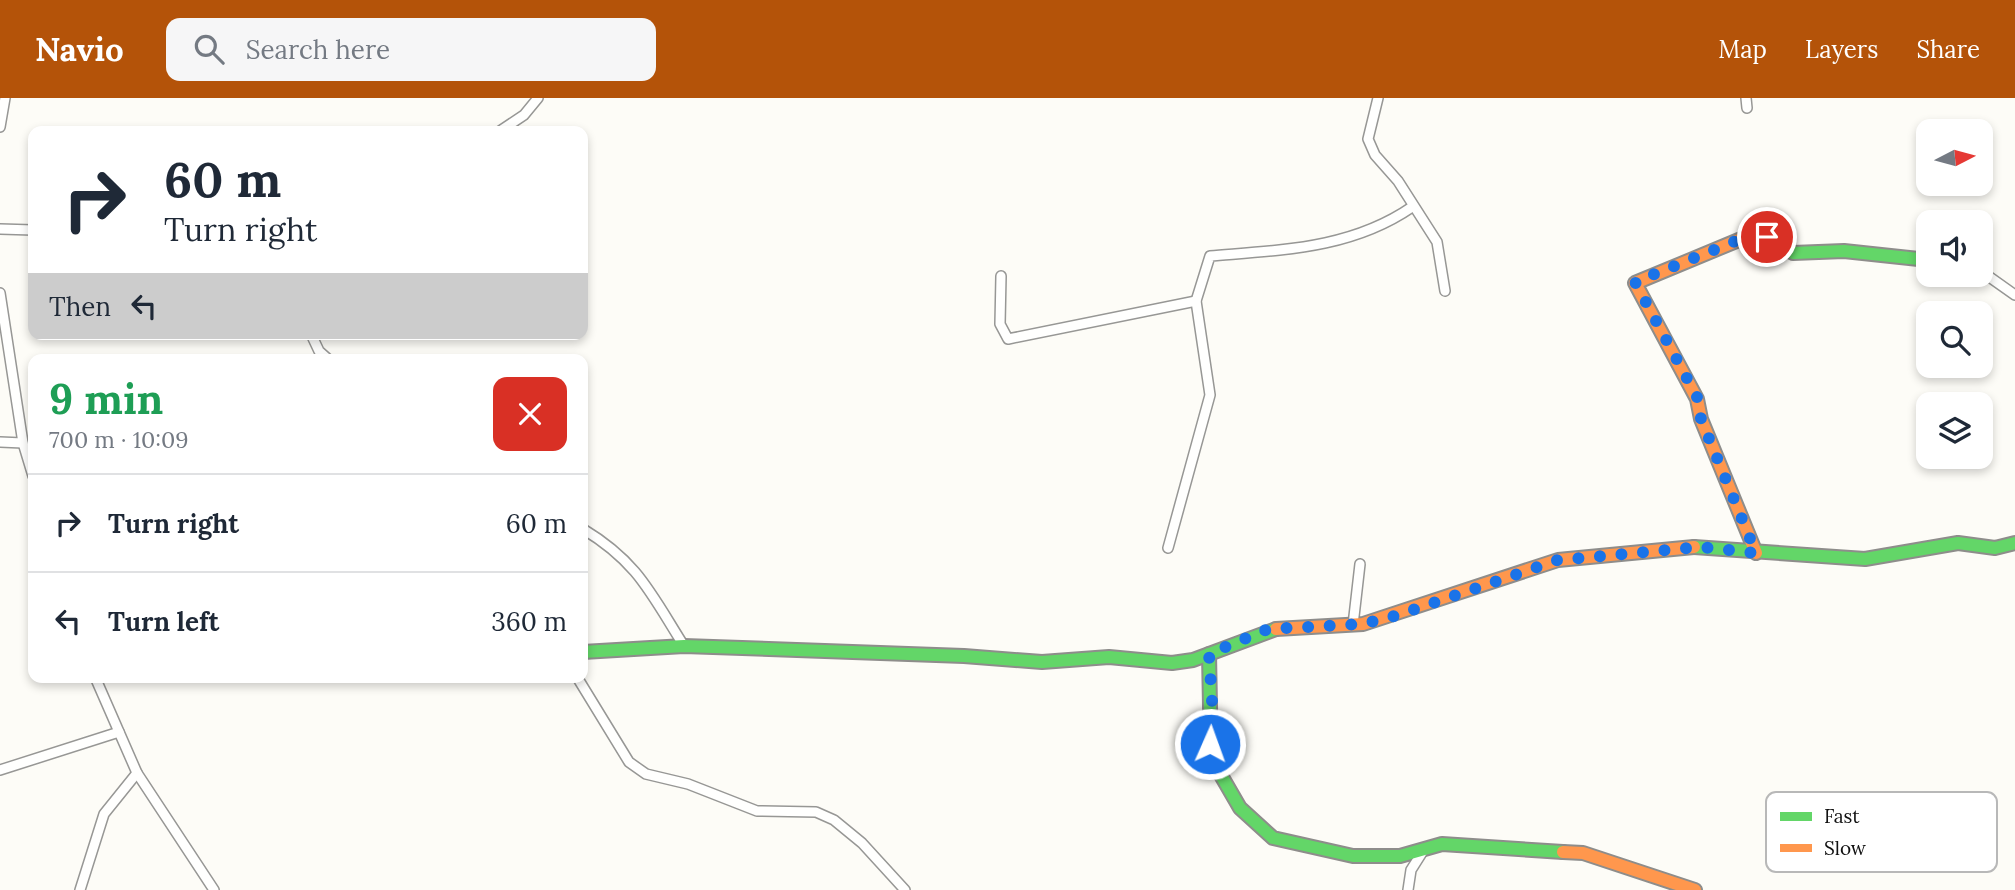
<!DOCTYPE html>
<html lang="en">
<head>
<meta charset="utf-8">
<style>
	body { margin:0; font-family:Lora,serif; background:#f6f6f7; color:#1f2937; height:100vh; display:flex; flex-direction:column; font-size:26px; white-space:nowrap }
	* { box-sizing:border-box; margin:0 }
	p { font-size:23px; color:#747a83 }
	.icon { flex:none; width:38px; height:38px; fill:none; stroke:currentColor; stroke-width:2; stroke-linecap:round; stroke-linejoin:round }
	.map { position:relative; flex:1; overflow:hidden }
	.side { position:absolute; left:28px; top:256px; width:560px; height:329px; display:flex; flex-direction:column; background:#fff; border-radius:14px; box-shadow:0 4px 10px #0003 }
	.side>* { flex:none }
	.hud { position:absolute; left:28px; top:28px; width:560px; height:214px; border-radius:14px; box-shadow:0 4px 10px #0003; background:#fff; color:#1f2937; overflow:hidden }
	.needle { width:46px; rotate:84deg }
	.controls { position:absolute; left:1916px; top:21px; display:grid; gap:14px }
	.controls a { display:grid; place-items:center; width:77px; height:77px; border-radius:14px; background:#fff; box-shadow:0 4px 10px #0003; font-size:35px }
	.pin { position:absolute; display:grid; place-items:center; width:60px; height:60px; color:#fff; margin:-30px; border:4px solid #fff; border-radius:50%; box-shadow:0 2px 7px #0007 }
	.me { position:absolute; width:77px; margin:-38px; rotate:2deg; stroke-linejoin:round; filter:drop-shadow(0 0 5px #0008) }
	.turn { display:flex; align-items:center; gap:24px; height:147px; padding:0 21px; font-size:32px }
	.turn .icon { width:91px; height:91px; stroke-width:2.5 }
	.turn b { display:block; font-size:49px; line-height:60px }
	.then { display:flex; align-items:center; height:66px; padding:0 21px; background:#0003; gap:14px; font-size:26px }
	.round { display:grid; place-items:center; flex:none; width:74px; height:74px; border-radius:14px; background:#f6f6f7 }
	.overview { display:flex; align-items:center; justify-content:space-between; height:119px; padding:0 21px }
	h1 { font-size:42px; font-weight:700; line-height:52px; color:#1e9e55 }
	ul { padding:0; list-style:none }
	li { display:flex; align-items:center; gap:21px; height:98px; padding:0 21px; border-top:2px solid #e0e1e3 }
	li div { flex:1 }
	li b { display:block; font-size:26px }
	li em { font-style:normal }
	header { display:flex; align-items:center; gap:42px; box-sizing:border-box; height:98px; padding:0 35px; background:#b45309; color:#fff }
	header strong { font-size:33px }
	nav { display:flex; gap:38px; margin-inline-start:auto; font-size:24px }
	.search { width:490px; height:63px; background:#f6f6f7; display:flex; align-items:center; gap:18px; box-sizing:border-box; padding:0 24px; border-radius:14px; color:#747a83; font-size:26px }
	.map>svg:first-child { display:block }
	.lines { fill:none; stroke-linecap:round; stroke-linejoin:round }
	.street-casing { stroke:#979795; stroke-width:12 }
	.fast-casing { stroke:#8e8d8b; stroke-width:16 }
	.slow-casing { stroke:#8e8d8b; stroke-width:16 }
	.street { stroke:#fffffe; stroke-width:9 }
	.fast { stroke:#63d668; stroke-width:12 }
	.slow { stroke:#ff974d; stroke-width:12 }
	.route { stroke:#1a73e8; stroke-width:12; stroke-dasharray:0 21.6 }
	.key { fill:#fff; stroke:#b8b8b8; stroke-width:2 }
	.key-label { font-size:19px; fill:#111 }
</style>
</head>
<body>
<header>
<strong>Navio</strong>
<div class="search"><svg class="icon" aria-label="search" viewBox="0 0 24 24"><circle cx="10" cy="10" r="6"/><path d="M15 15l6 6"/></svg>Search here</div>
<nav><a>Map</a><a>Layers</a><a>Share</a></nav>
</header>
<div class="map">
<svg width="2015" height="792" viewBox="0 0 2015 792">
	<rect width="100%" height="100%" fill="#fdfcf7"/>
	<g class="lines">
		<defs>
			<g id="street">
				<path d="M1378 0 1368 41 1375 57 1398 83 1437 144 1445 193"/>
				<path d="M1746 0 1747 10"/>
				<path d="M0 29 5 0"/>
				<path d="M500 33 524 17 538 0"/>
				<path d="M0 131 33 132"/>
				<path d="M1981 173 2015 197"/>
				<path d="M1001 178 1000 226 1008 241 1196 203"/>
				<path d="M0 195 23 345 33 378"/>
				<path d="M311 236 319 253 328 261"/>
				<path d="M0 344 23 345"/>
				<path d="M583 431C638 464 651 496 684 548"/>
				<path d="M1168 450 1210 297 1196 203 1210 158C1281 152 1351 151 1412 109"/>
				<path d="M1353 527 1360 466"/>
				<path d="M95 579 137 675 214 792"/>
				<path d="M577 579 629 664 646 676 688 686 757 713 816 714 834 722 862 745 905 792"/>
				<path d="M0 672 119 634"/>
				<path d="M80 792 104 716 137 675"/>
				<path d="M1408 792 1411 772 1423 753"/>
			</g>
			<g id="fast">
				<path d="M1759 139H1767L1793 155 1844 153 1928 162"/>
				<path d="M1694 449 1865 461 1958 445 1995 450 2015 445"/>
				<path d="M583 554 684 548 964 558 1042 564 1109 559 1172 565 1193 562 1276 531"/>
				<path d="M1209 556 1211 660 1240 710 1273 740 1353 758H1400L1442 746 1563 754"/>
			</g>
			<g id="slow">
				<path d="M1756 455 1701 321 1697 301 1635 185 1746 139H1759"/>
				<path d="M1276 531 1363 526 1558 462 1694 449"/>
				<path d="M1563 754 1583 755 1695 792"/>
			</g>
		</defs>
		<!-- street casing -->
		<use href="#street" class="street-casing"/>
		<!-- fast casing -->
		<use href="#fast" class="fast-casing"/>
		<!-- slow casing -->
		<use href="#slow" class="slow-casing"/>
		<!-- street -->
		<use href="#street" class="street"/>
		<!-- fast -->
		<use href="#fast" class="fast"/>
		<!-- slow -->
		<use href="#slow" class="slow"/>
	</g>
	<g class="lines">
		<!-- route -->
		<path class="route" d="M1210 646 1212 603 1209 556 1268 531 1363 526 1398 517 1558 462 1701 449 1756 455 1701 321 1698 301 1635 184 1746 139H1767"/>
	</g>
	<!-- legend -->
	<rect x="1766" y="694" width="231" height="80" rx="10" class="key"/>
	<rect x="1780" y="714" width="32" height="9" fill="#63d668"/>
	<rect x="1780" y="746" width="32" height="8" fill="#ff974d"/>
	<g class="key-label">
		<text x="1824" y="725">Fast</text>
		<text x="1824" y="757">Slow</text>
	</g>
</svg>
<div class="controls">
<a><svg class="needle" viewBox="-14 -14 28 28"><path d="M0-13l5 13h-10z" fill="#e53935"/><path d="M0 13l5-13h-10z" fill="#747a83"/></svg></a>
<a><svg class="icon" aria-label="sound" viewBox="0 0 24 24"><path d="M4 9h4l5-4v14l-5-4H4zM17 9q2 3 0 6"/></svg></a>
<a><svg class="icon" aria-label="search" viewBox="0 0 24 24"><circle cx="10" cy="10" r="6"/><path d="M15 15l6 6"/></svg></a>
<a><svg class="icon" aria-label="layers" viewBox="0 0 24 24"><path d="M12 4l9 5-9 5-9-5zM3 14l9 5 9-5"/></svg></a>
</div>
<div class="pin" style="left:1767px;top:139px;background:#d93025"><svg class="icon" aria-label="arrive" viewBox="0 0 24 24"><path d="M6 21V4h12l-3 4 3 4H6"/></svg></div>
<svg class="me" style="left:1210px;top:646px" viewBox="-20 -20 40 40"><circle r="17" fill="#1a73e8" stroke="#fff" stroke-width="3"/><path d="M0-11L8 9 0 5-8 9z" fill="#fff"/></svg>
<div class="hud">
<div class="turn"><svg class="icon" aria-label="right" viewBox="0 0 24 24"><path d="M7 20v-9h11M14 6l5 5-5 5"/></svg><div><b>60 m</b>Turn right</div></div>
<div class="then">Then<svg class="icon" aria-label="left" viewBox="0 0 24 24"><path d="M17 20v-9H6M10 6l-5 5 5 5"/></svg></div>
</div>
<section class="side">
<div class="overview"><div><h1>9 min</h1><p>700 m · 10:09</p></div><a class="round" style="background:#d93025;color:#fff"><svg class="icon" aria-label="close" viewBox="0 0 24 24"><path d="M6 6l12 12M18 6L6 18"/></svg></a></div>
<ul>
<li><svg class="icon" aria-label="right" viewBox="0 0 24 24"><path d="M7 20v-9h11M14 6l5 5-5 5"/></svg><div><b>Turn right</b></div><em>60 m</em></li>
<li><svg class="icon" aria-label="left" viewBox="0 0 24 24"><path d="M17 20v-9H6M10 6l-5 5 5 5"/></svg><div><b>Turn left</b></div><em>360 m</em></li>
</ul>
</section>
</div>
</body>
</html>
